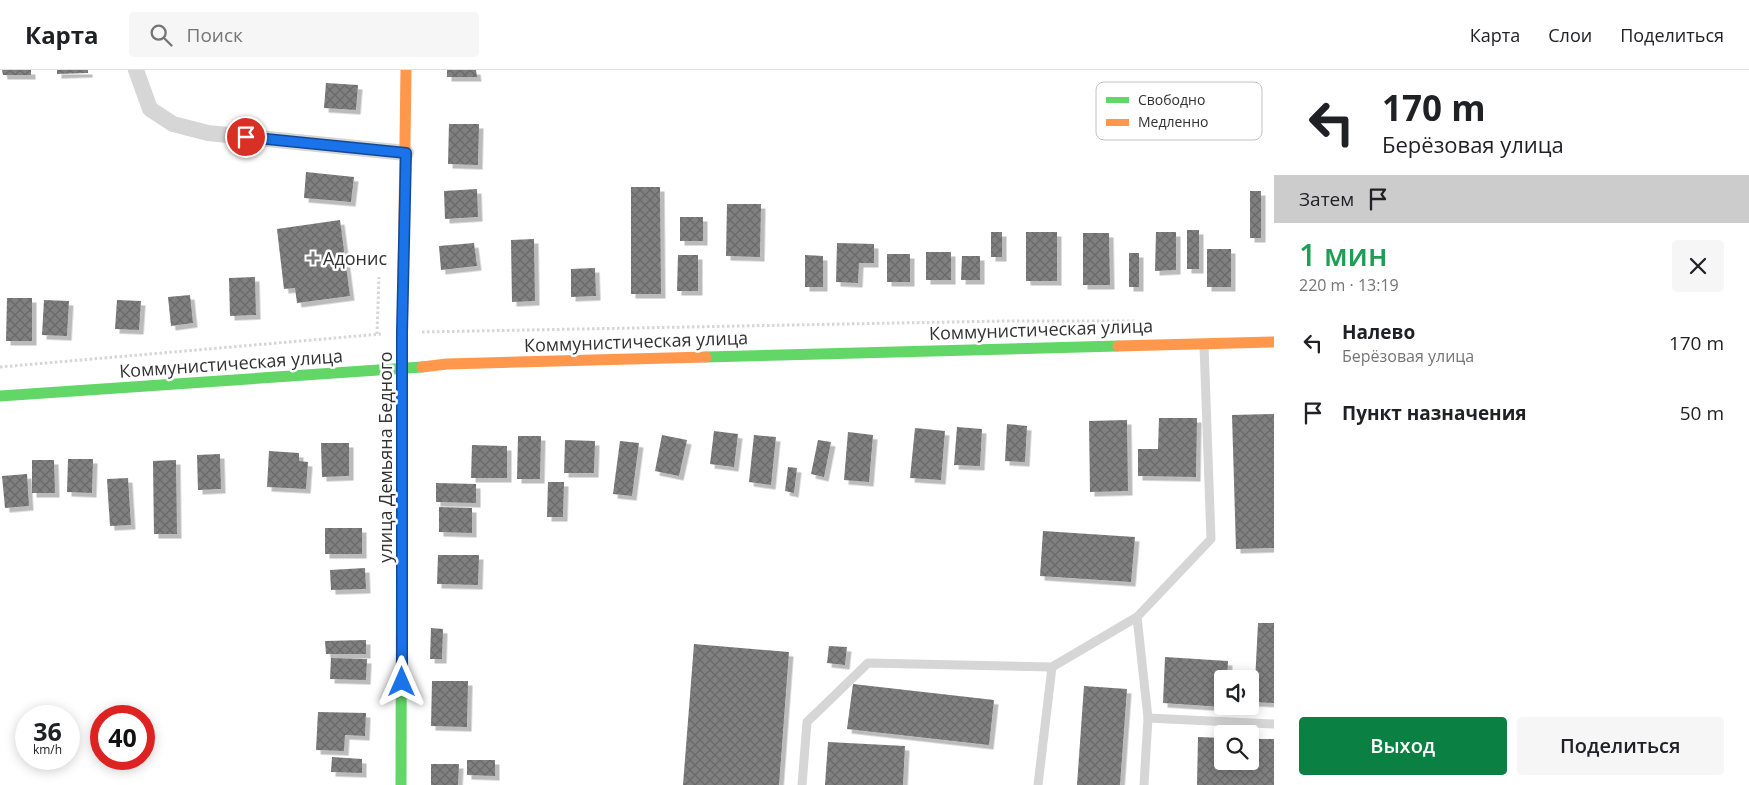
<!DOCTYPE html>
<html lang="ru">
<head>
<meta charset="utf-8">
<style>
	body { margin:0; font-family:"Open Sans",sans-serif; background:#f6f6f6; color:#202124; height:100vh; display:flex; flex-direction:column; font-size:19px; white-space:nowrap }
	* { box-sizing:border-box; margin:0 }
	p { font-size:16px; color:#757577 }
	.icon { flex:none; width:28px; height:28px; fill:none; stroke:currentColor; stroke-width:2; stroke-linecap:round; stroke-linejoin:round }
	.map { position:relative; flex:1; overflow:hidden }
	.panel { display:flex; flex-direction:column; background:#fff; width:475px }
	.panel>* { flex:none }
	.banner { background:#fff; color:#202124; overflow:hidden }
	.controls { position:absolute; left:1214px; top:600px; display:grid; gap:10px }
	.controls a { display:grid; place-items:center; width:45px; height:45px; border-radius:5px; background:#fff; box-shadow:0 2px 12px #0003; font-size:25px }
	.speed { position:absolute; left:15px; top:635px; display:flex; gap:10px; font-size:25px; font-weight:700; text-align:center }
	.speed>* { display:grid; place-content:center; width:65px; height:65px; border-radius:50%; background:#fff; box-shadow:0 2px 12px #0003; line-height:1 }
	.speed small { font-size:12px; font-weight:400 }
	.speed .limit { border:8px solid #d22; background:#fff; color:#111 }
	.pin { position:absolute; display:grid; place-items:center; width:42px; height:42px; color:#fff; margin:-21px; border:2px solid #fff; border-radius:50%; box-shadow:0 1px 5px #0007 }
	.me { position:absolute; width:55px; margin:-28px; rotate:0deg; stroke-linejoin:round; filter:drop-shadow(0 0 4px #0008) }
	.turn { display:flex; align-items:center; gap:18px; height:105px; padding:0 25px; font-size:22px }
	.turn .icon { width:65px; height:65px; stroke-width:2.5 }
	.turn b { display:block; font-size:35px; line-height:42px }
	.then { display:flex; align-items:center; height:48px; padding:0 25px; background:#0003; gap:10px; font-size:19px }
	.round { display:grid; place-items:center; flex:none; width:52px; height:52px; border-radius:5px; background:#f6f6f6 }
	.headline { display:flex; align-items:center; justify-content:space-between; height:85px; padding:0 25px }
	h1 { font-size:30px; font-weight:600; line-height:38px; color:#1e9e55 }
	.primary-button { display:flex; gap:10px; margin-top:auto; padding:10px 25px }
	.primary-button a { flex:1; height:58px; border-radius:5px; background:#0b8043; color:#fff; font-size:20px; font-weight:600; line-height:58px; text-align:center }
	.primary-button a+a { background:#f6f6f6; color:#202124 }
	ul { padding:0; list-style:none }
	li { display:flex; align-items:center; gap:15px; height:70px; padding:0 25px }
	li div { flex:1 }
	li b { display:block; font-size:19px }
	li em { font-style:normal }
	header { display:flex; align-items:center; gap:30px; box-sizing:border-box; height:70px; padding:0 25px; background:#fff; border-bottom:1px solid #e0e0e0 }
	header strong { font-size:24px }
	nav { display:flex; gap:28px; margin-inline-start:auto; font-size:18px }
	.search { width:350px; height:45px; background:#f6f6f6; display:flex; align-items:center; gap:12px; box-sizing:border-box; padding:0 18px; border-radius:5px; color:#757577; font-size:19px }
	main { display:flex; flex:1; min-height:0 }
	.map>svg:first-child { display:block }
	.building { fill:url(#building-cross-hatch); filter:url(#shadow) }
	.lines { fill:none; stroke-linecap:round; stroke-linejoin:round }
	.path { stroke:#d6d6d6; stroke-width:3; stroke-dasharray:2.5 2.5; stroke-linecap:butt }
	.lane { stroke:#d6d6d6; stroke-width:9 }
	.street { stroke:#d6d6d6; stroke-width:16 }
	.fast { stroke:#63d668; stroke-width:11 }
	.slow { stroke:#ff974d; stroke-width:11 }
	.route-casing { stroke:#114b97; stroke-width:12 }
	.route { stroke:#1a73e8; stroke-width:9 }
	.poi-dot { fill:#7a7a7a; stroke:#fff; stroke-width:2 }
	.labels { text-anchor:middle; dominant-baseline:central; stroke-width:5; stroke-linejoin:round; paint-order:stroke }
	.poi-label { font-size:18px; fill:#323232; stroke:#fff; text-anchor:start }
	.street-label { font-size:18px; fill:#323232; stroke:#fff }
	.key { fill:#fff; stroke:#c2c2c2; stroke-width:1 }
	.key-label { font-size:14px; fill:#323232 }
</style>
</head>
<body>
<header>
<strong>Карта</strong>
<div class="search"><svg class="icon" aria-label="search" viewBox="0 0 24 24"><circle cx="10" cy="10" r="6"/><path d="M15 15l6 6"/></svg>Поиск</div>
<nav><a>Карта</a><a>Слои</a><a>Поделиться</a></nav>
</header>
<main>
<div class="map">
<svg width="1274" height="715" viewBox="0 0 1274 715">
	<defs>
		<pattern id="building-cross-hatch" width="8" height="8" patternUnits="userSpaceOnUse" patternTransform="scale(1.25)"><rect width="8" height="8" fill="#808080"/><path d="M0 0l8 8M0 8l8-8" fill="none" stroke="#696969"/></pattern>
		<filter id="shadow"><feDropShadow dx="4.5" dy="4.5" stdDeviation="0" flood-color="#0004"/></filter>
	</defs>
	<rect width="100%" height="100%" fill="#fff"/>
	<!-- building -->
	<g class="building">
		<path d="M2 0H31V5H3Z"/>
		<path d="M57 0H88V3L57 4Z"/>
		<path d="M447 0H476L477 7H447Z"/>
		<path d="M326 13 358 15 356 40 324 38Z"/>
		<path d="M449 54H479L478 95 448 94Z"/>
		<path d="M306 102 354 107 351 132 304 128Z"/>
		<path d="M631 117H660L661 224H631Z"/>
		<path d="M477 119 478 147 445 149 444 121Z"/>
		<rect x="1250" y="121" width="11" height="47"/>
		<path d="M727 134H761L760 187 726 186Z"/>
		<rect x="680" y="147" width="23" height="24"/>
		<path d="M340 150 350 226 297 233 295 218 284 219 277 159Z"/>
		<rect x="1187" y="160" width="12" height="39"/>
		<rect x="991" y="162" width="11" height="25"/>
		<rect x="1026" y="162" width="31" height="49"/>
		<path d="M1156 162H1176V200L1155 201Z"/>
		<path d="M1083 163H1109L1110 215H1083Z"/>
		<path d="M534 169 535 231 512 232 511 170Z"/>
		<path d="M474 173 477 196 441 200 439 176Z"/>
		<path d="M837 173 874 174V193H859L858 213 836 212Z"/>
		<rect x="1207" y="179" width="24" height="38"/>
		<rect x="926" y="182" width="25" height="28"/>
		<rect x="1129" y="183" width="10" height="34"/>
		<rect x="887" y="184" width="23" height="28"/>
		<path d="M678 185H698V221H677Z"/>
		<path d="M805 185 823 186V217H805Z"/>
		<path d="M962 186H980V210H961Z"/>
		<path d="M595 198 596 226 571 227V199Z"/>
		<path d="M255 207 256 245 230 246 229 208Z"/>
		<path d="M190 225 193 253 171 256 168 227Z"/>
		<path d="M7 228H32V271H6Z"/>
		<path d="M44 230 69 231 67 266 42 265Z"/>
		<path d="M117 230 141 231 139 260 115 259Z"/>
		<path d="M1274 344V478L1236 479 1232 345Z"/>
		<path d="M1159 348H1197L1196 407 1138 406V379H1158Z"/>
		<path d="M1127 350 1128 421 1090 422 1089 351Z"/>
		<path d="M1007 354 1027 356 1025 392 1005 391Z"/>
		<path d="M957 357 982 359 980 396 954 395Z"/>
		<path d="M915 358 945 361 941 410 910 408Z"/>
		<path d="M714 361 738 364 734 397 710 394Z"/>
		<path d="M848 362 873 365 869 412 844 410Z"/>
		<path d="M662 365 687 370 679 406 655 401Z"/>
		<path d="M754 365 776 367 771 415 749 412Z"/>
		<path d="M518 366H541L540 409H517Z"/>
		<path d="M565 370 595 371 594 403H564Z"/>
		<path d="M818 370 831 372 824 407 811 404Z"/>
		<path d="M620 371 639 373 632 426 613 424Z"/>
		<path d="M321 373H349V406L322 407Z"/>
		<path d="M472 375 507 376V408H471Z"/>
		<path d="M269 381 299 383V391L308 392 306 419 267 417Z"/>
		<path d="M220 384 221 419 198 420 197 385Z"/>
		<path d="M68 389H93L92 423 67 422Z"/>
		<path d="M32 390H54L55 423H32Z"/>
		<path d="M176 390 177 464H154L153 391Z"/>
		<path d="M788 397 797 398 794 423 785 421Z"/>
		<path d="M27 404 29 436 5 438 2 406Z"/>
		<path d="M128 408 131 455 110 456 107 409Z"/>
		<path d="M548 412H564L563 447H547Z"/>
		<path d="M436 413 476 414V433L436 432Z"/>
		<path d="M439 437 472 438V463L439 462Z"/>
		<rect x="325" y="458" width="37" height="26"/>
		<path d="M1043 461 1135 467 1131 512 1040 506Z"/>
		<path d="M438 485H479L478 515 437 514Z"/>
		<path d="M365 498 366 519 331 520 330 500Z"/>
		<path d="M1258 553H1274V633L1254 632Z"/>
		<path d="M431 558 443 559 442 589H430Z"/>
		<path d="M366 570V584H326L325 571Z"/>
		<path d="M694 574 789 582 779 715H683Z"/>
		<path d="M829 576 847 577 845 595 827 593Z"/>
		<path d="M1165 587 1228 591 1227 609H1222V637L1163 633Z"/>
		<path d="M331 588 367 589 366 610 330 609Z"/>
		<path d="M432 611H468L467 657 431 656Z"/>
		<path d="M853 614 994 630 989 675 847 659Z"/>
		<path d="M1084 616 1127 619 1120 715H1077Z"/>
		<path d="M318 642 366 643 365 666 345 665 344 681 316 680Z"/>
		<path d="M1198 667 1222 668V691H1250V669H1274V715H1197Z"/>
		<path d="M828 672 905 676 903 715H825Z"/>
		<path d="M332 687 362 689V703L331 702Z"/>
		<path d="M467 690H495V706L467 705Z"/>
		<path d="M431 694H459L458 715H431Z"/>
	</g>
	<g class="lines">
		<!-- path -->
		<g class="path">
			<path d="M422 262 1004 251H1136"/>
			<path d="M377 264 379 207"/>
			<path d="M0 297 381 264"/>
		</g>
		<!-- lane -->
		<g class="lane">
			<path d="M1137 547 1148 648 1144 715"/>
			<path d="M1148 648 1274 654"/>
			<path d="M802 715 807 652 868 593 1052 597 1137 547 1211 469 1204 275"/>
			<path d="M1038 715 1052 597"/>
		</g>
		<!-- street -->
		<path class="street" d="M136 0 150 39 173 54 208 63 406 83"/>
		<!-- fast -->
		<g class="fast">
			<path d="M706 287 1118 276"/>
			<path d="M0 326 422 297"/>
			<path d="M401 715 402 287"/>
		</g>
		<!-- slow -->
		<g class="slow">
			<path d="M1118 276 1274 272"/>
			<path d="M402 287 406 0"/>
			<path d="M422 297 447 294 706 287"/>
		</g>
	</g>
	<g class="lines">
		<defs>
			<path id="route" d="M246 67 406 83 402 262V612"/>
		</defs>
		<!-- route casing -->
		<use href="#route" class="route-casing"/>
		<!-- route -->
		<use href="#route" class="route"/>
	</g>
	<!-- markers -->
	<path class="poi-dot" d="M310.5 180.5h5v5h5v5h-5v5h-5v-5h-5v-5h5z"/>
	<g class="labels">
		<!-- poi labels -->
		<g class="poi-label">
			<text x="323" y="188">Адонис</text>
		</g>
		<!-- street labels -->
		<g class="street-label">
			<text transform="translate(1041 259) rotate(-2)">Коммунистическая улица</text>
			<text transform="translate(636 271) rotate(-2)">Коммунистическая улица</text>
			<text transform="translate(231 293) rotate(-4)">Коммунистическая улица</text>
			<text transform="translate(385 387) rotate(-90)">улица Демьяна Бедного</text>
		</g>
	</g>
	<!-- legend -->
	<rect x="1096" y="12" width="166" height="58" rx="8" class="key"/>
	<rect x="1106" y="27" width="23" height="6" fill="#63d668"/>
	<rect x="1106" y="49" width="23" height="7" fill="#ff974d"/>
	<g class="key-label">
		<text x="1138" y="35">Свободно</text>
		<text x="1138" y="57">Медленно</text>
	</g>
</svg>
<div class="controls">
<a><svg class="icon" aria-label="sound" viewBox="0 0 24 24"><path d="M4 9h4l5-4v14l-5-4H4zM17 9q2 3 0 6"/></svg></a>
<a><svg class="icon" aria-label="search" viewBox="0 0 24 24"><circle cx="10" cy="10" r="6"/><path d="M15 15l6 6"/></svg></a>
</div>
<div class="speed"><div>36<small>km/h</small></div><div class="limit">40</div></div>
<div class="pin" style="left:246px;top:67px;background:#d93025"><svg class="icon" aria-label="arrive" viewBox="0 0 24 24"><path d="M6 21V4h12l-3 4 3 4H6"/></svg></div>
<svg class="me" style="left:402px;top:612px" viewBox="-20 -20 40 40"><path d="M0-17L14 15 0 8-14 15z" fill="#1a73e8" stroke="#fff" stroke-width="4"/></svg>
</div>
<section class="panel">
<div class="banner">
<div class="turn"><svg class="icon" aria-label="left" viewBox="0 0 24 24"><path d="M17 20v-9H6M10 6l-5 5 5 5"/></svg><div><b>170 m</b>Берёзовая улица</div></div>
<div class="then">Затем<svg class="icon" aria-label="arrive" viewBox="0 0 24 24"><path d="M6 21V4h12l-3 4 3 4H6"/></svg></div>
</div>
<div class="headline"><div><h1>1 мин</h1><p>220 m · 13:19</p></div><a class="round"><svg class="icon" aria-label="close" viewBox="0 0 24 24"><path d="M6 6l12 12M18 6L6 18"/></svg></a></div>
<ul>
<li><svg class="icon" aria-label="left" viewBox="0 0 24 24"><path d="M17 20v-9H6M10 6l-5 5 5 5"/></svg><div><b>Налево</b><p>Берёзовая улица</p></div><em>170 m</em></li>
<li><svg class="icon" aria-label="arrive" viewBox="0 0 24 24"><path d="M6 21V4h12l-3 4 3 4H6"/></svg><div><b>Пункт назначения</b></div><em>50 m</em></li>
</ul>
<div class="primary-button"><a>Выход</a><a>Поделиться</a></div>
</section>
</main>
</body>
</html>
